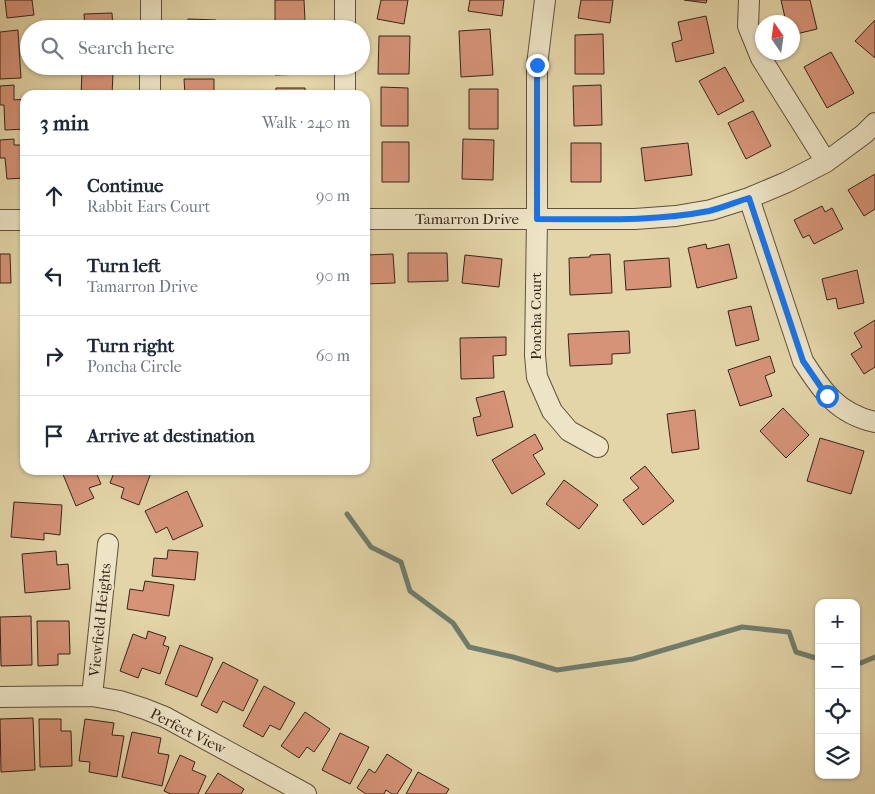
<!DOCTYPE html>
<meta charset="utf-8">
<style>
:root{--surface:#fff;--page:#f2f2f3;--text:#1f2937;--muted:#747a83;--line:#e0e1e3}
body{margin:0;font-family:"IM FELL French Canon",serif;background:var(--page);color:var(--text)}
.controls{position:absolute;right:15px;bottom:15px;display:grid;overflow:hidden;border-radius:10px;box-shadow:0 1px 4px #0004}
.controls button{width:45px;height:45px;display:grid;place-items:center;padding:0;border:0;border-bottom:1px solid var(--line);background:var(--surface);color:var(--text);font:25px sans-serif}
.compass{position:absolute;left:755px;top:15px;width:45px;height:45px;border-radius:50%;background:var(--surface);box-shadow:0 1px 4px #0004;rotate:347deg}
.stop{position:absolute;width:15px;height:15px;margin:-11px;border:4px solid #1a73e8;border-radius:50%;background:#fff}
.stop.end{background:#1a73e8;border-color:#fff;box-shadow:0 1px 5px #0008}
.list{margin:0;padding:0;list-style:none}
h2{display:flex;justify-content:space-between;align-items:center;height:65px;margin:0;padding:0 20px;font-size:21px}
h2 small{font-size:16px;font-weight:400;color:var(--muted)}
.list li{display:grid;grid-template-columns:32px 1fr auto;gap:15px;align-items:center;box-sizing:border-box;height:80px;padding:0 20px;border-top:1px solid var(--line)}
.list b{display:block;font-size:19px;white-space:nowrap}
.list p{margin:0;font-size:16px;white-space:nowrap;color:var(--muted)}
.list em{font-size:16px;font-style:normal;color:var(--muted)}
.icon{flex:none;width:28px;height:28px;fill:none;stroke:currentColor;stroke-width:2;stroke-linecap:round;stroke-linejoin:round}
.map{position:relative;flex:none;width:875px;height:794px;overflow:hidden}
.search{position:absolute;background:var(--surface);box-shadow:0 1px 4px #0004;left:20px;top:20px;width:350px;height:55px;display:flex;align-items:center;gap:12px;box-sizing:border-box;padding:0 18px;border-radius:28px;color:var(--muted);font-size:19px}
.panel{position:absolute;background:var(--surface);box-shadow:0 1px 4px #0004;left:20px;top:90px;width:350px;height:385px;border-radius:15px}
.map>svg:first-child{display:block}
.lines{fill:none;stroke-linecap:round;stroke-linejoin:round}
.stream{stroke:#6f7d6e;stroke-width:5}
.building{fill:#d69378;stroke:#362419}
.minor-casing{stroke:#61503d;stroke-width:22}
.minor{stroke:#ede4c6;stroke-width:20}
.route{stroke:#1a73e8;stroke-width:6}
.labels{text-anchor:middle;dominant-baseline:central;stroke-width:4.5;stroke-linejoin:round;paint-order:stroke}
.street-label{font-size:15px;fill:#362419;stroke:#ede4c6}
</style>
<div class="map">
<svg width="875" height="794" viewBox="0 0 875 794">
<rect width="100%" height="100%" fill="#e3d5a8"/>
<filter id="stains"><feTurbulence type="fractalNoise" baseFrequency=".004" numOctaves="4"/><feColorMatrix values="0 0 0 0 .2 0 0 0 0 .09 0 0 0 0 .02 0 0 0 .5 -.17"/></filter>
<radialGradient id="worn" r=".72"><stop offset=".6" stop-color="#630" stop-opacity="0"/><stop offset="1" stop-color="#630" stop-opacity=".3"/></radialGradient>
<g class="lines">
<path class="stream" d="M347,514L371,547L401,562L410,591L453,623L469,647L513,657L557,670L633,659L742,627L789,632L796,652L819,659
M856,665L875,657"/>
</g>
<path class="building" d="M5,0H32L34,15L7,18Z
M275,0H304L305,21L275,22Z
M381,0H408L404,24L377,19Z
M470,0H504L502,16L468,11Z
M581,0H613L610,23L578,18Z
M684,0H707L706,3Z
M781,0H810L817,29L792,35V22H786Z
M112,13L113,29H85L84,14Z
M706,16L714,53L676,62L672,43L682,40L678,22Z
M188,19L216,20V29H187Z
M875,20V58L855,41Z
M490,29L493,75L461,77L459,31Z
M18,30L21,78L0,79V32Z
M603,34L604,74H575V35Z
M379,36H410L409,74H378Z
M831,52L854,93L827,108L804,67Z
M275,66H304V74L275,75Z
M725,67L744,101L718,115L699,81Z
M82,72L113,73L112,95H81Z
M184,79H214V95H185Z
M14,85V100L25,99V129L5,130L4,105H0V86Z
M601,85L602,125L574,126L573,86Z
M381,87L408,88V126H381Z
M276,88H305V95H276Z
M469,89H498V129H469Z
M753,111L771,146L746,159L728,123Z
M14,139V145H25V178L7,179L5,158H0V140Z
M463,139L494,140L493,180L462,179Z
M382,142H409V182H382Z
M571,143H601V182H571Z
M688,143L692,175L645,181L641,148Z
M875,174V209L864,216L848,190Z
M822,206L825,212L832,208L843,229L814,244L809,235L803,238L794,220Z
M706,244L707,249L729,244L737,278L697,288L688,248Z
M408,253H447L448,281L408,282Z
M0,254H10L11,283H0Z
M393,254L395,283L365,284V255Z
M610,254L612,293L570,295L569,258L590,257V255Z
M465,255L502,259L499,287L462,283Z
M669,258L671,287L626,290L624,261Z
M857,270L864,303L838,309L836,298L827,300L822,279Z
M751,306L759,340L736,346L728,311Z
M875,320V367L864,374L851,354L862,347L854,333Z
M629,331L630,353L612,354V364L570,366L568,334Z
M506,337V355L493,356L494,378L461,379L460,338Z
M770,356L775,372L765,376L772,396L740,406L728,370Z
M504,391L513,427L477,436L473,418L481,416L476,398Z
M783,408L809,435L786,458L760,431Z
M695,410L699,449L672,453L667,414Z
M535,434L543,449L533,455L545,474L512,494L492,460Z
M820,438L864,451L851,494L807,481Z
M645,466L674,501L643,525L623,500L639,488L630,478Z
M67,470H95L101,484L89,488L94,498L76,506L62,472Z
M115,470H152L139,505L121,498L124,488L110,483Z
M564,480L598,505L579,529L546,504Z
M187,491L203,526L173,540L167,527L156,533L145,511Z
M14,502L62,505L60,535L44,533V540L11,537Z
M168,550L198,552L195,580L152,576L154,558L167,559Z
M56,551L57,565L68,564L70,589L25,593L22,554Z
M145,581L174,585L169,616L127,609L130,589L143,591Z
M31,616L32,665L1,666L0,617Z
M37,621H69L70,654H58V665L38,666Z
M148,631L166,637L163,645L169,647L160,674L142,668L138,678L120,671L133,634L146,639Z
M180,645L213,658L197,697L165,684Z
M223,662L258,680L243,711L223,701L217,713L201,705Z
M264,686L295,703L280,730L270,725L263,737L243,726Z
M305,712L330,729L314,752L307,747L299,758L281,746Z
M33,718L35,770L1,772L0,719Z
M39,719H61V731H71L72,766L40,767Z
M85,719L114,723L112,735L124,736L117,777L89,772L90,762L79,761Z
M132,732L161,738L158,753L169,755L162,786L122,777Z
M340,733L369,747L350,784L322,770Z
M387,754L412,770L397,794H392L386,790L384,794H366L357,788L369,769L375,773Z
M180,755L195,762L192,770L206,776L198,794H171L164,791Z
M418,772L449,789L446,794H406Z
M218,773L244,789L241,794H205Z"/>
<g class="lines">
<g class="minor-casing">
<path id="minor" d="M545,0L537,65V219L535,355L537,377L552,411L569,431L598,447
M749,0L748,26L761,58L826,162
M151,29V0
M345,29V0
M150,95V66
M345,95V66
M749,198L803,361C822,391 838,414 875,422
M365,219H635L676,216L711,210L749,198L787,182L826,162L864,134L875,123
M0,220H25
M92,696L108,544
M0,697L92,696L120,701L145,709L165,717L306,794"/>
</g>
<use href="#minor" class="minor"/>
</g>
<g class="lines">
<path class="route" d="M537,65V219C594,219 652,222 709,211C722,208 736,202 749,198L803,361L827,396"/>
</g>
<g class="labels">
<g class="street-label">
<text x="467" y="219">Tamarron Drive</text>
<text transform="translate(536 316) rotate(-90)">Poncha Court</text>
<text transform="translate(100 620) rotate(-84)">Viewfield Heights</text>
<text transform="translate(188 731) rotate(27)">Perfect View</text>
</g>
</g>
<rect width="100%" height="100%" filter="url(#stains)"/>
<rect width="100%" height="100%" fill="url(#worn)"/>
</svg>
<div class="controls">
<button>+</button>
<button>−</button>
<button><svg class="icon" aria-label="locate" viewBox="0 0 24 24"><circle cx="12" cy="12" r="6"/><path d="M12 2v4M12 18v4M2 12h4M18 12h4"/></svg></button>
<button><svg class="icon" aria-label="layers" viewBox="0 0 24 24"><path d="M12 4l9 5-9 5-9-5zM3 14l9 5 9-5"/></svg></button>
</div>
<svg class="compass" viewBox="-18 -18 36 36"><path d="M0-13l5 13h-10z" fill="#e53935"/><path d="M0 13l5-13h-10z" fill="#747a83"/></svg>
<div class="stop" style="left:827px;top:396px"></div>
<div class="stop end" style="left:537px;top:65px"></div>
<div class="search"><svg class="icon" aria-label="search" viewBox="0 0 24 24"><circle cx="10" cy="10" r="6"/><path d="M15 15l6 6"/></svg>Search here</div>
<section class="panel">
<h2>3 min<small>Walk · 240 m</small></h2>
<ul class="list">
<li><svg class="icon" aria-label="ahead" viewBox="0 0 24 24"><path d="M12 20V5M6 11l6-6 6 6"/></svg><div><b>Continue</b><p>Rabbit Ears Court</p></div><em>90 m</em></li>
<li><svg class="icon" aria-label="left" viewBox="0 0 24 24"><path d="M17 20v-9H6M10 6l-5 5 5 5"/></svg><div><b>Turn left</b><p>Tamarron Drive</p></div><em>90 m</em></li>
<li><svg class="icon" aria-label="right" viewBox="0 0 24 24"><path d="M7 20v-9h11M14 6l5 5-5 5"/></svg><div><b>Turn right</b><p>Poncha Circle</p></div><em>60 m</em></li>
<li><svg class="icon" aria-label="arrive" viewBox="0 0 24 24"><path d="M6 21V4h12l-3 4 3 4H6"/></svg><div><b>Arrive at destination</b></div></li>
</ul>
</section>
</div>
